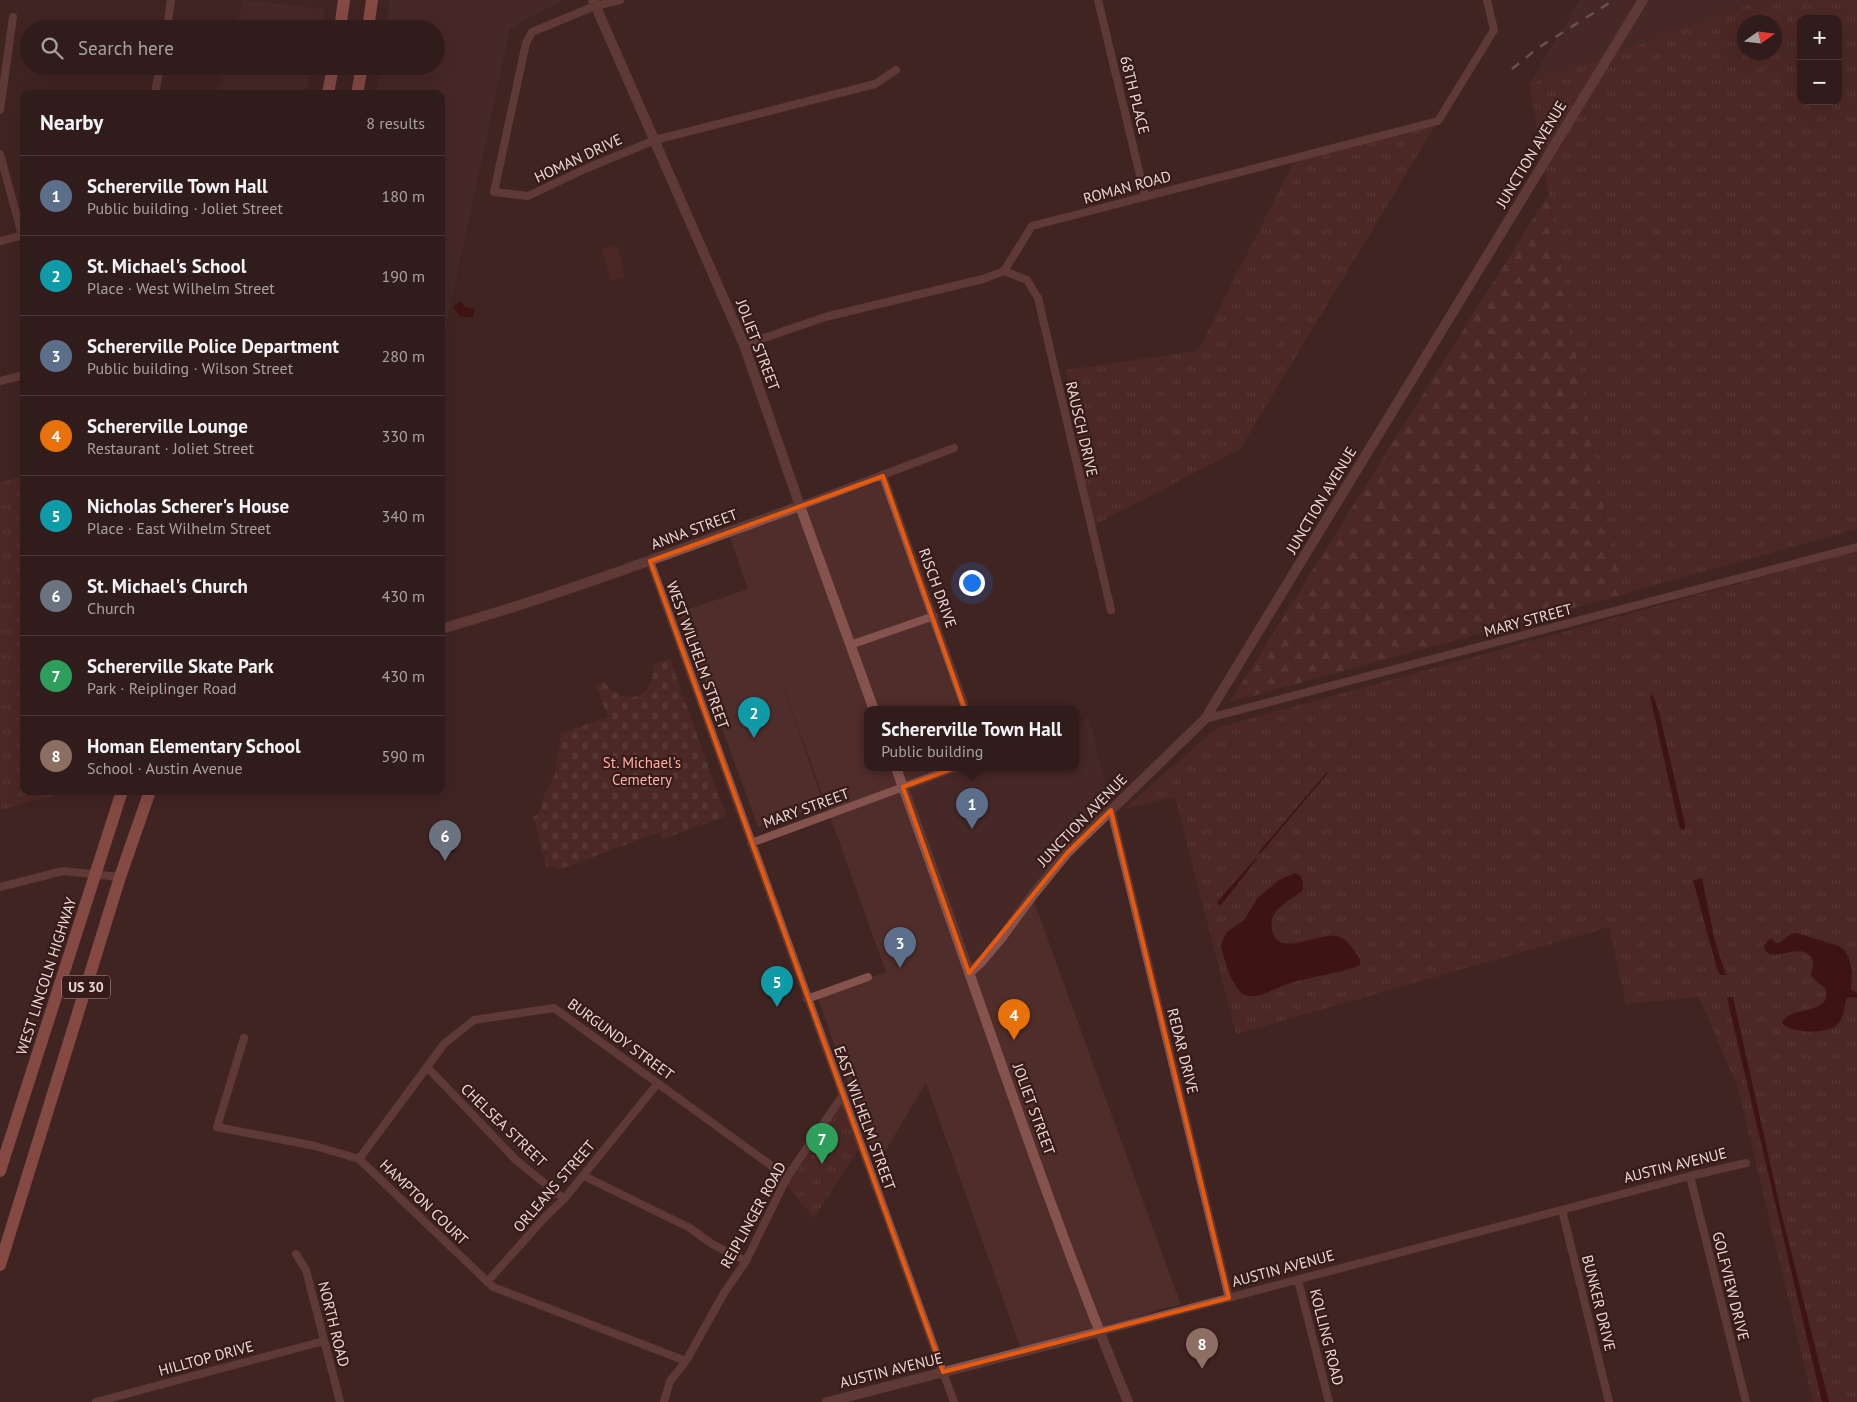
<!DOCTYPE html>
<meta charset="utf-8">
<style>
:root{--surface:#301c1a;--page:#3c2927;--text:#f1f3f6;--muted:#a8a1a2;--line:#4b3a39;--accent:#f59c92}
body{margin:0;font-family:"PT Sans",sans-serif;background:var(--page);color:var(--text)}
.controls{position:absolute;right:15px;top:15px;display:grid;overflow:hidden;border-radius:10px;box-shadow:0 5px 20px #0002}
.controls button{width:45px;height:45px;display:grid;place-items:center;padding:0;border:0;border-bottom:1px solid var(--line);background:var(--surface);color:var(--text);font:25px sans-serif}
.compass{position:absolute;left:1737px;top:15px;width:45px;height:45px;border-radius:50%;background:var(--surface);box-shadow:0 5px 20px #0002;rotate:76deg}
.you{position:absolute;left:971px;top:582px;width:18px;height:18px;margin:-12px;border:4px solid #fff;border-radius:50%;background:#1a73e8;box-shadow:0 0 0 8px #1a73e833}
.badge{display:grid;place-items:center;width:32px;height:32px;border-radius:50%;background:var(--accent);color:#fff;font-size:16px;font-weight:700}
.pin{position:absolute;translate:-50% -41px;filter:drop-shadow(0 1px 2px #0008)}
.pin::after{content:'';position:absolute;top:26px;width:18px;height:15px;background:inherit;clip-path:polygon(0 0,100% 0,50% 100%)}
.popup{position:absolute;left:864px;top:706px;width:215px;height:65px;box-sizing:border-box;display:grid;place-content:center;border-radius:10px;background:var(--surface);filter:drop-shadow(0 1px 4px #0005);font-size:16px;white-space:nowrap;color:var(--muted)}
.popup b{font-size:19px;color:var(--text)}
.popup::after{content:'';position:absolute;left:50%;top:100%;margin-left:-10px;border:10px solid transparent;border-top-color:var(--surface)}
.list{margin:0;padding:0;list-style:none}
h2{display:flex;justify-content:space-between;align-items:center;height:65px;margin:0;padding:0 20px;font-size:21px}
h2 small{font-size:16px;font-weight:400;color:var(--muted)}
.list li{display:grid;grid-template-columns:32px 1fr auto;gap:15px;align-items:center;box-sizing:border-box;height:80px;padding:0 20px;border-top:1px solid var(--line)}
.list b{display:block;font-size:19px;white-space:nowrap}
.list p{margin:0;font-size:16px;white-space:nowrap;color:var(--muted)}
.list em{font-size:16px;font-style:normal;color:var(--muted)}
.icon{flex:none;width:28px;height:28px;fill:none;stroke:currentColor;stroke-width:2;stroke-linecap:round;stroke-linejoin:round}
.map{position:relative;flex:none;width:1857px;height:1402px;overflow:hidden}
.search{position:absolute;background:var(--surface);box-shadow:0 5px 20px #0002;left:20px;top:20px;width:425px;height:55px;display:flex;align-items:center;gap:12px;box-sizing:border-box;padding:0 18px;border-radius:28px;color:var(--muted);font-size:19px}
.panel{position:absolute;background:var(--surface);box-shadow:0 5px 20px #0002;left:20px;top:90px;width:425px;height:705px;border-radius:10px}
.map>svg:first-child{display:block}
.built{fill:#4f2d2a}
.grass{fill:url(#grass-tufts);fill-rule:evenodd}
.forest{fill:url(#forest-firs)}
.cemetery{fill:url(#cemetery-stones)}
.pitch{fill:#5a2e29}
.water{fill:#3b0002}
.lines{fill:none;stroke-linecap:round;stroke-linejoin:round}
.minor{stroke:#85534e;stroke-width:8}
.tertiary{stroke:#85534e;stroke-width:10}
.primary{stroke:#da756c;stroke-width:12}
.rail{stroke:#9b8582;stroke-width:2.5;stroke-dasharray:9 9;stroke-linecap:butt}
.marked{fill:none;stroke:#e8590c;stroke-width:4;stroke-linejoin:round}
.labels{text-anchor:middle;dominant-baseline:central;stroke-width:4.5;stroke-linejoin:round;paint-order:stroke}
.shield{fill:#361b18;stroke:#b59f9c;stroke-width:1}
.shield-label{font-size:14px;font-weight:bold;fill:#ebd8d5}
.street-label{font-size:15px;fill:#ebd8d5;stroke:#361b18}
.park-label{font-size:15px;fill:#ffafa5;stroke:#361b18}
</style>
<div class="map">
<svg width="1857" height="1402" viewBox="0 0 1857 1402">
<defs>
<pattern id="grass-tufts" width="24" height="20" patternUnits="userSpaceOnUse" patternTransform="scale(1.25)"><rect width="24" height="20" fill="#5a2e29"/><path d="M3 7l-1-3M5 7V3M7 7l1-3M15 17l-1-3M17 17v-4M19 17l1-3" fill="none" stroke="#724c47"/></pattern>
<pattern id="forest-firs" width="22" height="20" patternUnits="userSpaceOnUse" patternTransform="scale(1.25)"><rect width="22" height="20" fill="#5a2e29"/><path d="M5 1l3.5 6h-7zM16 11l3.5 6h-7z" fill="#724c47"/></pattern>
<pattern id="cemetery-stones" width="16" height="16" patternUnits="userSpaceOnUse" patternTransform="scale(1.25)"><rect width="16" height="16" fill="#5a2e29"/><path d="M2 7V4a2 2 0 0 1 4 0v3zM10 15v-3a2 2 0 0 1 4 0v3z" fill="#724c47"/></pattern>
</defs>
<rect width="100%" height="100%" fill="#402522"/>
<path class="built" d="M243,0L325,9L321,29H235Z
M389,0H563L510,28L441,350V94H375L381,66H436V29H386Z
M1580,0H1762L1529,84Z
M225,66H312L306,94H218Z
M883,476L965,710H868V768H1076V722L1089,717L1111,810L1032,896L1181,1305L1160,1309L1099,1333L1022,1352L926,1083L877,1165L817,996L886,972L775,663L824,804L758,827L680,612L748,589L728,532Z"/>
<path class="grass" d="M1762,0H1857V529L1624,594L1602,499L1529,84ZM1801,19H1838V101H1801ZM1744,22H1774V52H1744Z
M1438,121L1240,449L1091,527L1066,370L1198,351L1296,157Z
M24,475V791H71L0,810V483Z
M1857,551V1402H1813L1738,1088L1699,997L1626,1004L1609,927L1236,1034L1175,797L1124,809L1217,728Z
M843,1095L861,1146L814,1218L784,1182L807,1140Z"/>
<path class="forest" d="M1548,195L1602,499L1624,594L1230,702Z"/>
<path class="cemetery" d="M670,659L726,816L663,839L659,832L558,870L556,866L547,868L533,817L539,814L544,795L555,775L560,738L562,733L608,717L596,685L604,682C624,708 656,699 653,664Z"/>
<path class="pitch" d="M617,245L625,277L611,281L602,249Z"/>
<path class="water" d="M460,301L465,307L475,309L473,318L460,316L453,307Z
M1653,695L1659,712L1685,824V829L1682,830L1679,826L1650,696Z
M1327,772L1328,773L1260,854L1258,853Z
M1256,858L1257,859L1222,904L1218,905L1217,902Z
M1295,873C1303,876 1303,881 1303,890C1290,901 1268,909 1272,929C1278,959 1316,933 1336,936C1347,937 1354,951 1360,959V965L1350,969C1328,975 1303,978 1282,986C1272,990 1257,1000 1245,995C1232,990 1223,957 1221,944L1227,932L1244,920L1257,899L1279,880Z
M1702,878L1715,942L1726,975H1720L1717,969L1693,880Z
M1796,933L1839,946L1844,950L1849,958L1852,971L1851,989L1857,993V998L1850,997L1846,999C1844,1009 1844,1021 1834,1027C1823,1034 1790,1033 1782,1023C1787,1005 1835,1016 1825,988L1817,982L1811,975C1811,969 1815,963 1812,959C1801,938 1766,969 1764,945L1771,938L1776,943H1779L1791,934Z
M1733,997L1781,1212L1829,1402H1822L1727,998Z"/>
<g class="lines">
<path class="minor" d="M620,0L595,6L532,32L526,43L494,192L528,196L585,169L655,140L875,84L896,70
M1098,0L1145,196
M167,29L171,0
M155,94L160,66
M0,110L13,17
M0,154L22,235
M0,241L24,235
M1004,271L1027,280L1038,298L1111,610
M744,345L825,317L983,279L1004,271L1032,226L1438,121L1494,30L1487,0
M0,381L24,375
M883,476L966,710
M800,506L954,448
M650,561L954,1402
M850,645L934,616
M1205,719L1857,547
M1111,810L1229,1298
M751,843L955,768
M0,887L63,871L120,877
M807,999L868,977
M244,1038L217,1127L315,1146L359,1159L493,1287L686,1361
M427,1067L516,1160L564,1199
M359,1159L444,1044L474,1020L554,1008L787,1177
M584,1176L690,1228L712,1244L746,1261
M1690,1176L1746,1402
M1562,1210L1609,1402
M296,1254L306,1270L340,1402
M1298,1280L1329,1402
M487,1282L546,1216L564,1199L658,1083
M1099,1332L1690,1176L1746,1163
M96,1402L324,1341
M664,1402L670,1381L686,1361L724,1293L746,1261L787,1177L843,1095"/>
<path class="tertiary" d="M593,0L744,345L800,506L874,710
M441,629C563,594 681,549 800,506
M896,768C974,979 1042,1194 1128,1402
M969,973L981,962L1002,937L1032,896L1067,853L1205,719L1643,0
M827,1402L1099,1332"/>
<path class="primary" d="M340,29L344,0
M368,29L372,0
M328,94L333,66
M357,94L362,66
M0,1171L122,791
M0,1265L120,877L150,791"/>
<path class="rail" d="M1512,69L1538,48L1614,0"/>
</g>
<path d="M0 0H1857V1402H0ZM883,476L982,758L903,787L969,973L1067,853L1111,810L1229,1298L943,1372L650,561Z" fill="#402522" fill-opacity=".55" fill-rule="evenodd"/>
<path class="marked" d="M883,476L982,758L903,787L969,973L1067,853L1111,810L1229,1298L943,1372L650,561Z"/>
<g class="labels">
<rect class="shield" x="62" y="975.5" width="48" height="23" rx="4"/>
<g class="shield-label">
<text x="86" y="987">US 30</text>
</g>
<g class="street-label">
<text transform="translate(1135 95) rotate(76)">68TH PLACE</text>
<text transform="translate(1531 154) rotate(-59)">JUNCTION AVENUE</text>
<text transform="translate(578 158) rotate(-25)">HOMAN DRIVE</text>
<text transform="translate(1127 187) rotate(-15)">ROMAN ROAD</text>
<text transform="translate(758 345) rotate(69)">JOLIET STREET</text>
<text transform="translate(1082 429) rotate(77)">RAUSCH DRIVE</text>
<text transform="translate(1321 500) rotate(-59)">JUNCTION AVENUE</text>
<text transform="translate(694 529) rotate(-20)">ANNA STREET</text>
<text transform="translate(938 588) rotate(70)">RISCH DRIVE</text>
<text transform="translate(1528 620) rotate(-15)">MARY STREET</text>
<text transform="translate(698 655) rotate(70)">WEST WILHELM STREET</text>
<text transform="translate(806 808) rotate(-20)">MARY STREET</text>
<text transform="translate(1082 820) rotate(-46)">JUNCTION AVENUE</text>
<text transform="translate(46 976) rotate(-72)">WEST LINCOLN HIGHWAY</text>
<text transform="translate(621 1039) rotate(36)">BURGUNDY STREET</text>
<text transform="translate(1183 1051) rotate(76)">REDAR DRIVE</text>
<text transform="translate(1034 1109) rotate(70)">JOLIET STREET</text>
<text transform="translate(865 1118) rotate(70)">EAST WILHELM STREET</text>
<text transform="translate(504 1125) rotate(44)">CHELSEA STREET</text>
<text transform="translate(1675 1165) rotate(-14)">AUSTIN AVENUE</text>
<text transform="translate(554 1186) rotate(-49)">ORLEANS STREET</text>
<text transform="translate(424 1202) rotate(44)">HAMPTON COURT</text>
<text transform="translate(753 1215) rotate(-61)">REIPLINGER ROAD</text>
<text transform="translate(1283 1268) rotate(-15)">AUSTIN AVENUE</text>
<text transform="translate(1731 1286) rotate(76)">GOLFVIEW DRIVE</text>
<text transform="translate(1599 1303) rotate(76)">BUNKER DRIVE</text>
<text transform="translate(334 1324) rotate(76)">NORTH ROAD</text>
<text transform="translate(1327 1337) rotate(76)">KOLLING ROAD</text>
<text transform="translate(206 1358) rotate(-15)">HILLTOP DRIVE</text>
<text transform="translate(891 1370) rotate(-14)">AUSTIN AVENUE</text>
</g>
<g class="park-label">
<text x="642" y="762">St. Michael's<tspan x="642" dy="17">Cemetery</tspan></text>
</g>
</g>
</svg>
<div class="controls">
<button>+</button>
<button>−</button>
</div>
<svg class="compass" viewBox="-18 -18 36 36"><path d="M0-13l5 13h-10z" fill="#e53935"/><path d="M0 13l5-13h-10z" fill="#a8a1a2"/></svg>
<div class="you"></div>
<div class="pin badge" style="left:972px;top:829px;background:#5c6f8a">1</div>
<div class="popup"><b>Schererville Town Hall</b>Public building</div>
<div class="pin badge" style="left:754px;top:738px;background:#0f9aa8">2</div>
<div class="pin badge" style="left:900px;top:968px;background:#5c6f8a">3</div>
<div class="pin badge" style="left:1014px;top:1040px;background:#e8710a">4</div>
<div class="pin badge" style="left:777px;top:1007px;background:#0f9aa8">5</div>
<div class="pin badge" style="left:445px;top:861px;background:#6b7280">6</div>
<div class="pin badge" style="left:822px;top:1164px;background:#2e9e5b">7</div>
<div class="pin badge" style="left:1202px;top:1369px;background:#8d6e63">8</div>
<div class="search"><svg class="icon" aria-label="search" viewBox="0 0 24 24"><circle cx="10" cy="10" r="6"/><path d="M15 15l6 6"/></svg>Search here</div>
<section class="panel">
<h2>Nearby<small>8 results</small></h2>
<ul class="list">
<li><span class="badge" style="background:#5c6f8a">1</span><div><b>Schererville Town Hall</b><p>Public building · Joliet Street</p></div><em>180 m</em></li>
<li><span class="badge" style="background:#0f9aa8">2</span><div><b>St. Michael's School</b><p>Place · West Wilhelm Street</p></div><em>190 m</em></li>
<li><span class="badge" style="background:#5c6f8a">3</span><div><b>Schererville Police Department</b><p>Public building · Wilson Street</p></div><em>280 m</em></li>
<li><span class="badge" style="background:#e8710a">4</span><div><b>Schererville Lounge</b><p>Restaurant · Joliet Street</p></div><em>330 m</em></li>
<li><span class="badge" style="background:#0f9aa8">5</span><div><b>Nicholas Scherer's House</b><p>Place · East Wilhelm Street</p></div><em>340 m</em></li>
<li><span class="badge" style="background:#6b7280">6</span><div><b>St. Michael's Church</b><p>Church</p></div><em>430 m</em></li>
<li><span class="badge" style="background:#2e9e5b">7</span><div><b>Schererville Skate Park</b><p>Park · Reiplinger Road</p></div><em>430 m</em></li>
<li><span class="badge" style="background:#8d6e63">8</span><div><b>Homan Elementary School</b><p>School · Austin Avenue</p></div><em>590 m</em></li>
</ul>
</section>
</div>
